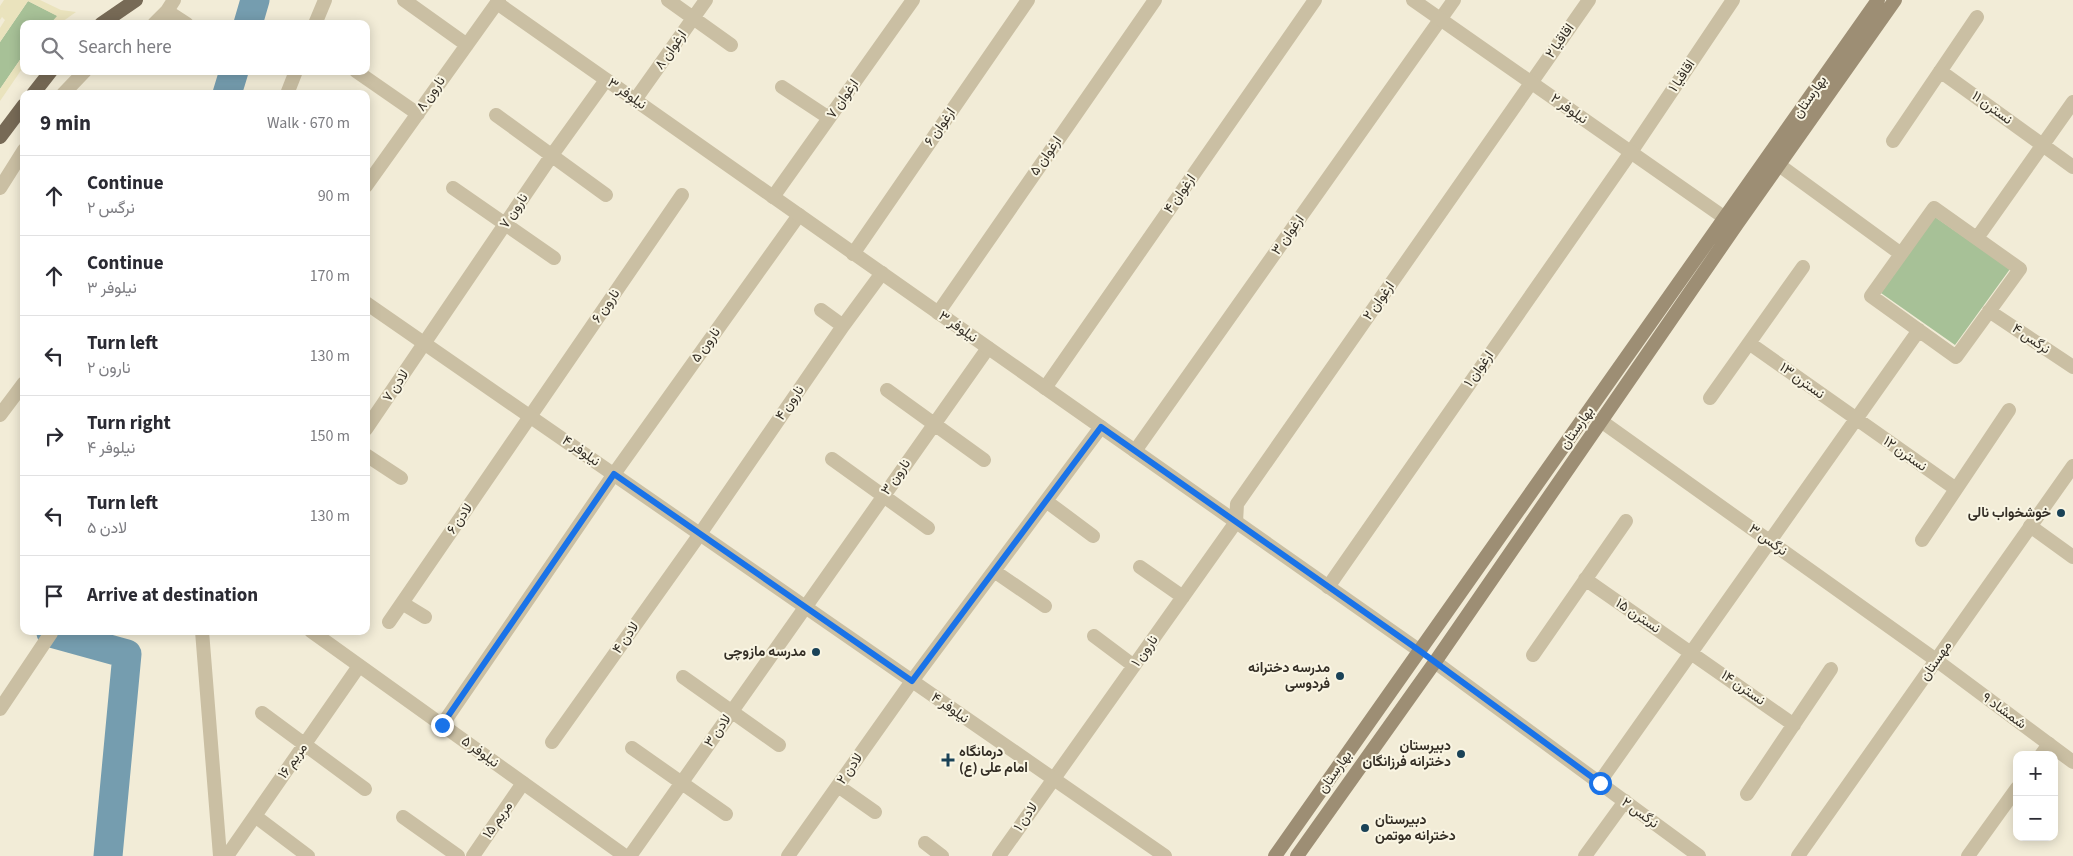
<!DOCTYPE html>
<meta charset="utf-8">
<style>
:root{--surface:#fff;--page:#f2f2f3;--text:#2b2b33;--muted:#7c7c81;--line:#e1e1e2}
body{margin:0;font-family:"Source Sans 3",Vazirmatn,sans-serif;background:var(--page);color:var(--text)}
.controls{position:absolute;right:15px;bottom:15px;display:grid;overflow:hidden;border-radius:10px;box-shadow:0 2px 12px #0003}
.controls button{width:45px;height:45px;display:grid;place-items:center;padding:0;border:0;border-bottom:1px solid var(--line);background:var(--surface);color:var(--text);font:25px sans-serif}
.stop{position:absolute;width:15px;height:15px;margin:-11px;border:4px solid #1a73e8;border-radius:50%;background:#fff}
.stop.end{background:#1a73e8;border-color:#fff;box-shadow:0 1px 5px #0008}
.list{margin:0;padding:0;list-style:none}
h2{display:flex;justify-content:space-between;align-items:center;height:65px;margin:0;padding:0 20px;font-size:21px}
h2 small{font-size:16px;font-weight:400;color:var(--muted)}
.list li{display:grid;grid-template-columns:32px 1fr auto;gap:15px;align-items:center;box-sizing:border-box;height:80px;padding:0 20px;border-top:1px solid var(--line)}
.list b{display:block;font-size:19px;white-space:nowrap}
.list p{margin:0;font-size:16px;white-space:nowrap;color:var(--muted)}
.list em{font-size:16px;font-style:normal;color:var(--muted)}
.icon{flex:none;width:28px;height:28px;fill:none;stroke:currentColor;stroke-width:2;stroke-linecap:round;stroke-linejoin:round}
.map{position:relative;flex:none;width:2073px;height:856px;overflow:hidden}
.search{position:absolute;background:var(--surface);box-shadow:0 2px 12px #0003;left:20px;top:20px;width:350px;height:55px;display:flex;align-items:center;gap:12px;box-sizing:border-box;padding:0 18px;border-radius:10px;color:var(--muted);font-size:19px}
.panel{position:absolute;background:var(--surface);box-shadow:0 2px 12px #0003;left:20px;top:90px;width:350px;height:545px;border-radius:10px}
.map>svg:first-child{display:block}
.green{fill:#a7c197}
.plaza{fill:#eae3bd}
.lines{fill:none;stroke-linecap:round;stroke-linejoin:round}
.river{stroke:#759daf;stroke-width:29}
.minor{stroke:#cabfa3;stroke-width:14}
.tertiary{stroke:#cabfa3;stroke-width:14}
.secondary{stroke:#9d8e74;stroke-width:14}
.primary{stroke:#776a56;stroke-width:14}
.route{stroke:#1a73e8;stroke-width:6}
.poi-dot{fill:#1a4257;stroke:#f9f5e3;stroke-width:2}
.labels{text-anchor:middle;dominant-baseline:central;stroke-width:4;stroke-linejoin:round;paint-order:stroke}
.street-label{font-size:14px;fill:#342e25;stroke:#f9f5e3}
.poi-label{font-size:14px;font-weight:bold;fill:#342e25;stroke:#f9f5e3;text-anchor:end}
</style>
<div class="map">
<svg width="2073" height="856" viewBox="0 0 2073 856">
<rect width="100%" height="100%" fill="#f2ecd7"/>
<path class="green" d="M28,1L58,16L50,24H24V54L0,89V42Z
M1935,217L2010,269L1955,345L1881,293Z"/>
<path class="plaza" d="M4,0H40L61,10L76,12L59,24H50L57,16L28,1L0,42V28L5,20L2,17L0,20V6Z
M24,54V66L0,101V89Z"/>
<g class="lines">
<path class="river" d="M248,24L255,0
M227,94L234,71
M52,631L51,633L127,654L108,856"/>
<path class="minor" d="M404,0L467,45
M668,0L731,45
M167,11L187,24
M154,24L167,11L174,0
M315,24L325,0
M356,71L418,114
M1940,71L2073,167
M782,87L829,118
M63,94L85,71
M287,94L296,71
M635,100L706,0
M496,115L606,195
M1893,141L1977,17
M1779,165L1901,254
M366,186L499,0
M0,188L24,150
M453,188L554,258
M773,197L913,0
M1934,208L2020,269L1956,357L1871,296Z
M1977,238L2073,102
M853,254L1028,0
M821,310L843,326
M1989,311L2073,367
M938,313L1155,0
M1749,343L1956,489
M1045,388L1315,0
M887,390L984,460
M1710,398L1803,267
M0,415L24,383
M1601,421L1936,660
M366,429L552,155L606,80
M1135,451L1454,0
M366,455L401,478
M832,459L928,528
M1046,501L1093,536
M2030,526L2073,557
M1922,540L2009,410
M1140,567L1183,597
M994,571L1045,606
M1585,579L1794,725
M1328,587L1631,152L1733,0
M402,603L425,617
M389,622L682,195
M202,631L220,856
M1094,636L1134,666
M1533,655L1626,521
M1435,662L1699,856
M683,677L779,745
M0,709L51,633
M262,713L365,789
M442,725L614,474L799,215
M552,742L700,534L843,326L882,273
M632,748L726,814
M2041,755L2049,744
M1599,783L1919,330
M838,786L875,812
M1747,794L1831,669
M255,816L308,856
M403,817L458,856
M925,843L942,856
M227,856L359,666
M473,856L523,783
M630,856L988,348
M788,856L912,681L1101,427
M999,856L1236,522L1237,504L1589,0
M1585,856L1625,801
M1968,856L2017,788"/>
<path class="tertiary" d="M1413,0L1725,218
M497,3L1420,651
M366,303L1165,856
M311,631L625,856
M1936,660L2073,762
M1798,856L2073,466"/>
<path class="secondary" d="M1275,856L1878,0
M1297,856L1435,662L1737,224L1895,0"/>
<path class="primary" d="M101,24L136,0
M33,94L51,71
M0,137L24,105"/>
</g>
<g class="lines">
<path class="route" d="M442,725L614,474L912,681L1101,427L1420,651L1600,783"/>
</g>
<g class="poi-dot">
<circle cx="2061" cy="513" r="5"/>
<circle cx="816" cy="652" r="5"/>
<circle cx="1340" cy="676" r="5"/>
<circle cx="1461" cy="754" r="5"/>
<path d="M945.5 752.5h5v5h5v5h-5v5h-5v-5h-5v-5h5z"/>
<circle cx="1365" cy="828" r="5"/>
</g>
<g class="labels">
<g class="street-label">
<text transform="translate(1560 41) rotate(-55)">اقاقیا ۲</text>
<text transform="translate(671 50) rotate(-55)">ارغوان ۸</text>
<text transform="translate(1682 76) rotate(-56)">اقاقیا ۱</text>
<text transform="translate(431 94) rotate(-55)">نارون ۸</text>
<text transform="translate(627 94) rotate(35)">نیلوفر ۳</text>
<text transform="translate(1810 97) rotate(-55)">بهارستان</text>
<text transform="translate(843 99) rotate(-55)">ارغوان ۷</text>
<text transform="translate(1992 108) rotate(36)">نسترن ۱۱</text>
<text transform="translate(1569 109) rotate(35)">نیلوفر ۲</text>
<text transform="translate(940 127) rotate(-55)">ارغوان ۶</text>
<text transform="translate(1046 156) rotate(-55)">ارغوان ۵</text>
<text transform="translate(1180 194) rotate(-55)">ارغوان ۴</text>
<text transform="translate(514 211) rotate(-56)">نارون ۷</text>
<text transform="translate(1288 235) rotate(-55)">ارغوان ۳</text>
<text transform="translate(1379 301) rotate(-55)">ارغوان ۲</text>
<text transform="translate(606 306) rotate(-55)">نارون ۶</text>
<text transform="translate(958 327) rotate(35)">نیلوفر ۳</text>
<text transform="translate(2031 339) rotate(34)">نرگس ۴</text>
<text transform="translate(706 345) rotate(-54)">نارون ۵</text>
<text transform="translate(1479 369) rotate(-55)">ارغوان ۱</text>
<text transform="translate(1802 381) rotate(36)">نسترن ۱۳</text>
<text transform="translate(396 386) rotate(-56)">لادن ۷</text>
<text transform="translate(790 403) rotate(-55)">نارون ۴</text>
<text transform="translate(1577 428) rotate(-55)">بهارستان</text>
<text transform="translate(581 451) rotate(35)">نیلوفر ۴</text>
<text transform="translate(1905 454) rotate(35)">نسترن ۱۲</text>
<text transform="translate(896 477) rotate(-55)">نارون ۳</text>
<text transform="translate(460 519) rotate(-55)">لادن ۶</text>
<text transform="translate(1768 540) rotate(36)">نرگس ۳</text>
<text transform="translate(1638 616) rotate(34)">نسترن ۱۵</text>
<text transform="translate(626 638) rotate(-55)">لادن ۴</text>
<text transform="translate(1145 651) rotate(-54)">نارون ۱</text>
<text transform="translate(1936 661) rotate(-55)">مهستان</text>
<text transform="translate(1743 688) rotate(35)">نسترن ۱۴</text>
<text transform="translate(950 708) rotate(35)">نیلوفر ۴</text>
<text transform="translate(2004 711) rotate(36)">شمشاد ۹</text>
<text transform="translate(718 731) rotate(-55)">لادن ۳</text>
<text transform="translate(480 752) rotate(36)">نیلوفر ۵</text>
<text transform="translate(293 761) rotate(-55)">مریم ۱۶</text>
<text transform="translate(850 769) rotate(-55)">لادن ۲</text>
<text transform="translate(1335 772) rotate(-55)">بهارستان</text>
<text transform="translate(1640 813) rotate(36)">نرگس ۲</text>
<text transform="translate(1026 817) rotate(-55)">لادن ۱</text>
<text transform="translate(498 820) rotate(-55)">مریم ۱۵</text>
</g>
<g class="poi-label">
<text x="2051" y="513">خوشخواب نالی</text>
<text x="806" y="652">مدرسه مازوچی</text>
<text x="1330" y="668">مدرسه دخترانه<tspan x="1330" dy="16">فردوسی</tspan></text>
<text x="1451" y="746">دبیرستان<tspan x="1451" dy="16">دخترانه فرزانگان</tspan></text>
<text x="959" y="752" text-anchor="start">درمانگاه<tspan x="959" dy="16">امام علی (ع)</tspan></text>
<text x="1375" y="820" text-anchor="start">دبیرستان<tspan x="1375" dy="16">دخترانه موتمن</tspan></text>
</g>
</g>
</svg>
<div class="controls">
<button>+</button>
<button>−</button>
</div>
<div class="stop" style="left:1600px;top:783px"></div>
<div class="stop end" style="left:442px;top:725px"></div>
<div class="search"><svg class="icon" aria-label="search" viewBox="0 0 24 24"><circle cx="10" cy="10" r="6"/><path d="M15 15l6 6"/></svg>Search here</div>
<section class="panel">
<h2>9 min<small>Walk · 670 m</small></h2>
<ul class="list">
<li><svg class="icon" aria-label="ahead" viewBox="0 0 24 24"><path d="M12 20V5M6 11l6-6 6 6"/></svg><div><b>Continue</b><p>نرگس ۲</p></div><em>90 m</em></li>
<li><svg class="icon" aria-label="ahead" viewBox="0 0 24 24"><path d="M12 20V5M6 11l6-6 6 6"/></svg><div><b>Continue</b><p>نیلوفر ۳</p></div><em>170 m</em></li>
<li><svg class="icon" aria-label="left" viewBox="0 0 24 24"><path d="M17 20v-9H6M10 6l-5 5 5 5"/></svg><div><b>Turn left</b><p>نارون ۲</p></div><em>130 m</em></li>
<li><svg class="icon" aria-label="right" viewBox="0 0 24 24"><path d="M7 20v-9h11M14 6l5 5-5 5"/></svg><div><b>Turn right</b><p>نیلوفر ۴</p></div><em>150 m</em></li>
<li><svg class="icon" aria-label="left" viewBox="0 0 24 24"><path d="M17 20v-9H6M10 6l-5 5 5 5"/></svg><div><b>Turn left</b><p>لادن ۵</p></div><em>130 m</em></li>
<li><svg class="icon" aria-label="arrive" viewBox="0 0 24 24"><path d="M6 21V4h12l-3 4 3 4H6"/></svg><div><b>Arrive at destination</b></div></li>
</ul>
</section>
</div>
